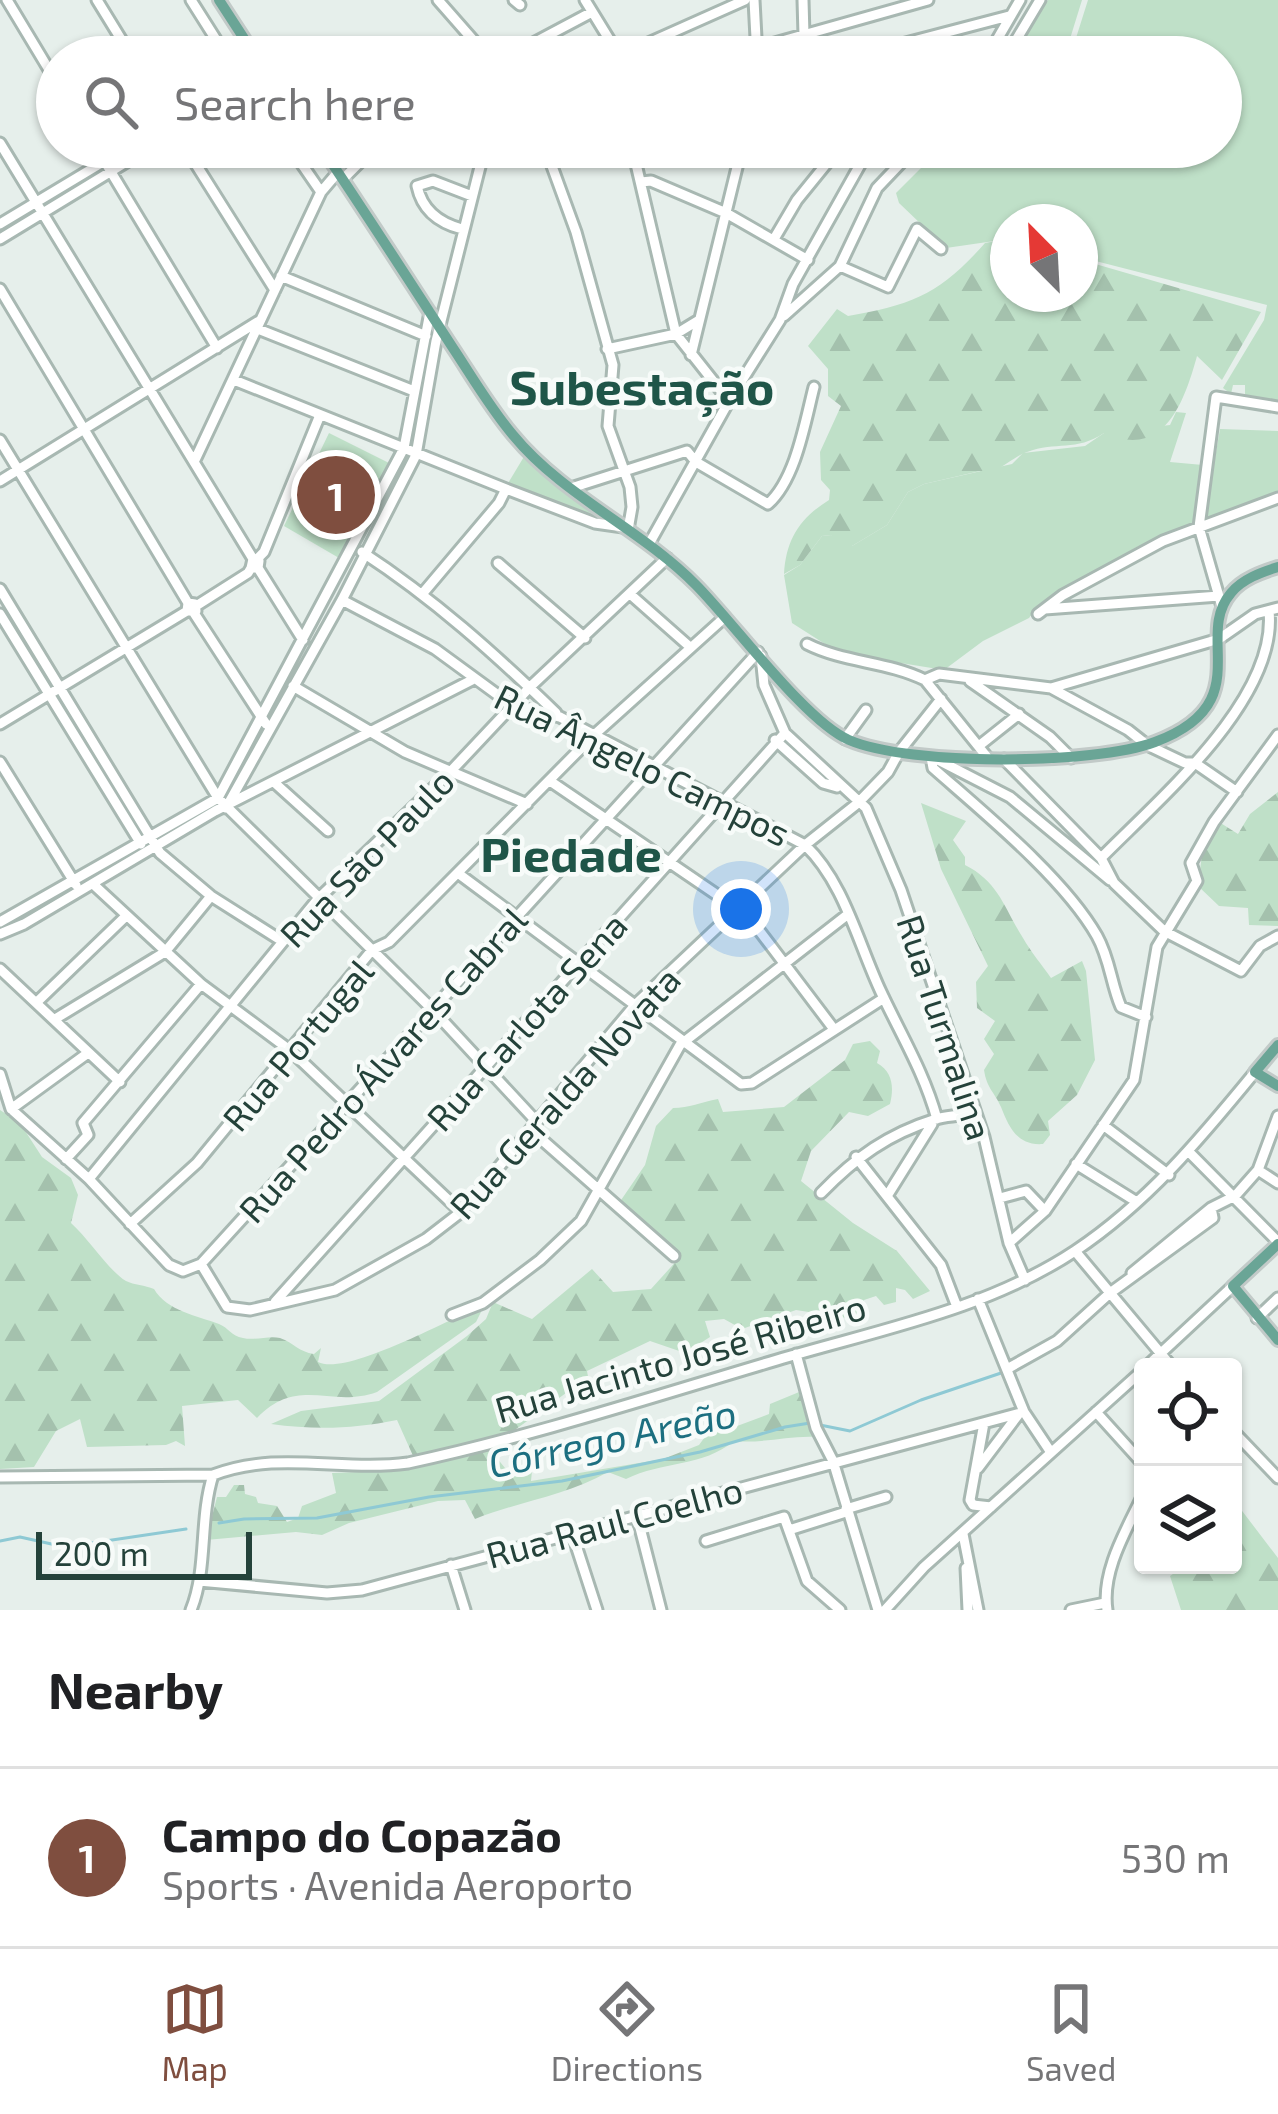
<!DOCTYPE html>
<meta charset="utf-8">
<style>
:root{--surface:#fff;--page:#f2f2f2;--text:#202124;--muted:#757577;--line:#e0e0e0;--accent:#7f4e3f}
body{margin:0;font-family:"Exo 2",sans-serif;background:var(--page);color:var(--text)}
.controls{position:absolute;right:36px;bottom:36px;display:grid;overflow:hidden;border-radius:12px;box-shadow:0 3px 9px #0004}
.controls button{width:108px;height:108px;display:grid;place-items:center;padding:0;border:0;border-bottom:3px solid var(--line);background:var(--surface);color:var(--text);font:60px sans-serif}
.compass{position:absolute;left:990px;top:204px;width:108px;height:108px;border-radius:50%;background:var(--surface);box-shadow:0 3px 9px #0004;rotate:336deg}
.scale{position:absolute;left:36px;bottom:30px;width:216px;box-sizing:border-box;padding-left:12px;border:6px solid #24423a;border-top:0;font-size:33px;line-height:42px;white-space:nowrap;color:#24423a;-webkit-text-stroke:9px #f7fbf9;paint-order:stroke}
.you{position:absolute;left:741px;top:909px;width:42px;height:42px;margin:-30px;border:9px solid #fff;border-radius:50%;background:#1a73e8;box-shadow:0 0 0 18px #1a73e833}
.badge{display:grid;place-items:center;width:78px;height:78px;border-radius:50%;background:var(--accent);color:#fff;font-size:39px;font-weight:700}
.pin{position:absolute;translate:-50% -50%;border:6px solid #fff;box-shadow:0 3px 12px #0006}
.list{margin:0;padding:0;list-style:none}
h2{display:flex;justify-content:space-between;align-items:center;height:156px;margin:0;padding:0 48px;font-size:51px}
h2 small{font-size:39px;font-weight:400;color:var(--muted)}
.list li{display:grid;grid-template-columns:78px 1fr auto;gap:36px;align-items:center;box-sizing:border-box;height:180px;padding:0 48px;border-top:3px solid var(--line)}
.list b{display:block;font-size:45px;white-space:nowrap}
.list p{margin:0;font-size:39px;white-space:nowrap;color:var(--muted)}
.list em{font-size:39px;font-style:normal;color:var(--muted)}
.icon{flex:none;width:66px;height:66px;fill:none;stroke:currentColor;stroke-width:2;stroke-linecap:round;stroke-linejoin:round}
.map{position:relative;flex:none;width:1278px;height:1610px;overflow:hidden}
.search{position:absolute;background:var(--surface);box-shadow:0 3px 9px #0004;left:36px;right:36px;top:36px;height:132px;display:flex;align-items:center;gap:30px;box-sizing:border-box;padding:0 42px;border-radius:66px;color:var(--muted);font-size:45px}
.sheet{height:336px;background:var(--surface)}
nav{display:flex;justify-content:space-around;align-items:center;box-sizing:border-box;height:168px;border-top:3px solid var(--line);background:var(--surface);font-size:33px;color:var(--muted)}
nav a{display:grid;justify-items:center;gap:6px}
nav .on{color:var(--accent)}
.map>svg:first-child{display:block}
.green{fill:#bfe0c8}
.forest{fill:url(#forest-firs)}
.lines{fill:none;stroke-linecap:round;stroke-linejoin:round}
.stream{stroke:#8ec9d4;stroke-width:3}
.minor-casing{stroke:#a8b8b2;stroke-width:15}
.major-casing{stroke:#c2cac8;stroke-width:16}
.minor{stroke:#fff;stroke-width:9}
.major{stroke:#6aa596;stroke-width:10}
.labels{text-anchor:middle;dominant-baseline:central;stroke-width:9;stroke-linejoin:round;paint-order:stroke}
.street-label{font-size:36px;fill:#24423a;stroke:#f7fbf9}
.water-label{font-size:39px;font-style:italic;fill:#1c6f80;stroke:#f7fbf9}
.district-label{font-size:48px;font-weight:bold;fill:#1f5548;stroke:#f7fbf9}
</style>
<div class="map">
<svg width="1278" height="1610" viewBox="0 0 1278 1610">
<defs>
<pattern id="forest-firs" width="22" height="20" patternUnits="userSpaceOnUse" patternTransform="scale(3)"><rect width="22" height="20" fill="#bfe0c8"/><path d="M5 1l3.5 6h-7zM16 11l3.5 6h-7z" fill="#a4c1ad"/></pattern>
</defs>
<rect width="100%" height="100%" fill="#e6efeb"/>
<path class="green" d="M1048,0H1082L1065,55L1012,57Z
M1088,0H1278V404L1245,395V385H1233L1231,394L1223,388L1264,320L1267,305L1080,257V222H1008V239L946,248L899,203L896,193L942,147H1221V57H1070Z
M1176,412L1186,413L1170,462L1203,465L1197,525L1137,547L1038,606L1029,618L983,641L944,670L839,653L792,623L784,575L800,565L822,536L831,535L852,546L887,525L908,492L924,484L1012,464L1023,453L1085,446L1104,433L1170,425Z
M1220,429L1278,431V495L1204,522Z
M329,433L389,463L339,558L284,526Z
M525,455L604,516L594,519L507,485Z"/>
<path class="forest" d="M1008,239V294H1080V261H1085L1261,312L1222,380L1197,356C1184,403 1164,460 1104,433C1076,452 1056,441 1027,452C1015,456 999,470 985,477L980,471L924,484L908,492L887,525L852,546H839L831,535L822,536L800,565L784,574C786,539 800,518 829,500L830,490L821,480L820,452L841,406L828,396V369L808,346L837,309L848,316C913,305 941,293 985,243Z
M1278,792V926L1249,925L1248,908L1219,906L1198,886L1202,854L1219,822L1238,834L1250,814Z
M921,803L966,821L953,840L965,857V865C999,882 1004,908 1023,938C1031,952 1042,965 1051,978L1082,961L1086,971L1095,1060L1077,1095L1048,1121L1050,1135L1043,1144C1017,1146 1009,1127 1001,1107C994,1091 987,1089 984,1070L994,1054L984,1039L995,1021L977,1008L976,982L988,966L941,869Z
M870,1041L880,1051L877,1063C893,1072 894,1088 890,1104L868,1116L849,1112L811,1151L801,1181L853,1223L897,1251L930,1291L913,1299L905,1290L896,1288V1302L884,1305L876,1296L864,1300L853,1319L796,1310L742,1329L724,1319L705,1321L710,1337L685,1353L650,1341L587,1371L590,1387L566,1393L512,1432L414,1458L397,1420C353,1429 315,1430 271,1424L301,1411L379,1401L467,1336L486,1319L493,1302L532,1319L592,1269L613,1292L651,1289L680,1257L617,1206L645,1165L656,1126L673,1108C689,1108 701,1102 718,1099L723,1112L784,1107L845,1060L853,1044Z
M0,1110L20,1123L42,1157L71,1178L78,1195L71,1223C89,1239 109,1271 126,1281C134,1285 145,1285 154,1289C167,1311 198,1316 219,1324C229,1328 231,1336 243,1338C255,1341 269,1335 280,1338C294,1343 299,1352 314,1354L321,1348L318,1362C346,1376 443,1322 475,1309L481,1312L476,1322L377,1392C330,1409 299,1375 257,1418L238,1400L182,1406L185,1446L176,1441L166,1445L87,1447L80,1419L56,1431L34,1467L0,1469Z
M804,1390L818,1437C789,1435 763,1444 734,1441C703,1467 662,1461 626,1479L608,1472C566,1496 520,1501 475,1519L465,1500L438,1501L349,1523L322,1535L296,1532L206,1540L217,1497H226L234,1485H244L245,1494L256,1497L258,1503L277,1506L287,1522L298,1518L302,1506L336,1493L332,1473L408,1470L488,1447L505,1468L532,1471L531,1481L663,1459L699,1445L710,1430L721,1432L769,1414L770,1404Z
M1233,1499L1278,1558V1610H1181L1170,1576L1186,1565H1233Z"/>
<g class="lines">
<path class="stream" d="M219,1523L244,1519L317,1518L429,1497L562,1481L700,1452L785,1427L810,1423L850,1431L921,1400L1004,1372
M0,1541L20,1537L65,1547L186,1529"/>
<g class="minor-casing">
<path id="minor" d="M7,0L57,83
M97,0L132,57
M191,0L227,57
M438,0L488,57
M514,0L520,5
M585,0L620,57
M754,0L757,57
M803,0L804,35
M757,48L928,0
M619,56L745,0
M507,57L592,12
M852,57L1009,16
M987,57L1020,0
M1006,57L1040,0
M0,143L253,559
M96,147L217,348
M170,147H171
M185,147L275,290
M290,147L321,192
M545,147L576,232L613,365L608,426L630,487L632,507L628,530
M632,147L676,334L729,401
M635,160L741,151
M343,179L375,147
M641,182L651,181L726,213L808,260
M0,224L128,147
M462,229C439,223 422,210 417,186L433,181L472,196
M0,239L151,147
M774,239L797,200L840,147
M840,266L888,287L917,229L941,249
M281,276L426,336
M0,289L188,603
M784,316L840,266L877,188L916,147
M258,329L414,391
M607,349L676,334L699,320
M691,355L742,147
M234,380L506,489L595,523L623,527
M0,440L218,798L432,1009L535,1120
M194,462L321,192L338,172
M0,481L259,321
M571,488L687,451L696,462L768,504C796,479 805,422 814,387
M649,544L729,401L780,320L793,284L870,147
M362,552C434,599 495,654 556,713
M257,559L264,552L320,415
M498,563L585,638
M258,568L303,640
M0,589L160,853L211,896L282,941
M423,593L499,503L506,489
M630,594L690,647
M342,600L435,649L513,706L560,717L805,845C844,882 858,943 881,992C901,1035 924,1072 937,1119
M196,606L248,573L251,568H258L259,561L253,559L251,568
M1222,607L1199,527L1216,397L1278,407
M1045,609L1219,596
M194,613L266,724
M0,614L141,844
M1038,614L1063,595L1163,541L1278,498
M807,644C845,663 886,661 925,680L939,674L1051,688L1219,639L1255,614L1278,608
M761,656L764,685L785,733L866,808L901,890L984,1137L1009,1243L1025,1280
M925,680L987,757
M970,681L1050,737L1071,758
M293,686L405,752L527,804
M1051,688L1128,730L1147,745L1185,763H1195L1237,792
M0,724L187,611L188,603L195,604L196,611H187
M845,739L866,710
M775,740L823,783L837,787
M980,745L1019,714
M931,757L933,768C984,813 1064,878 1097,936C1110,959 1111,984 1121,1007L1146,1017
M1004,759L1101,858L1114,883L1164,931L1241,971L1260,946L1278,936
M938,760L1010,797L1110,880
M0,762L76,885
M550,781L732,905H740L833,1028
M276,784L328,831
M226,808L342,600L416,455L436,341L485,147
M1101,858C1159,799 1278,699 1269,611
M459,874L741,1084L752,1083L884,998
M93,884L201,984L291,1051L461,1212
M0,922L218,798L404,448L430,312
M0,934L24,924L215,811L472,680
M0,969L120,1082
M37,1002L125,917
M55,1019L165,952L211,896
M0,1074L11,1109L89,1179L169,1265L183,1271L201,1264L227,1307L250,1310L335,1290L426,1239L461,1212L636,1004L805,845L858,803L888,772L899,752L941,699
M11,1109L88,1053
M1103,1125L1169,1175
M532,1131L674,1256
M1188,1151L1278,1242
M856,1157L941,1265L957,1307
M66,1159L88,1135L83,1123L201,984
M1076,1164L1137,1202
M1258,1170L1278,1183
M89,1179L317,900L451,771L530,687L667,558
M821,1193C856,1157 888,1134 936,1119C949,1115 961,1117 974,1111
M887,1196L932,1124
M1000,1198L1026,1191L1045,1211
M130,1224L197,1163L372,950L389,942L594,735L725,617
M1009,1243L1045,1211L1134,1080L1157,947L1197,881L1191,863L1214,822L1278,735
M1075,1251L1172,1367
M201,1264L758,652
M1132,1273L1211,1208L1235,1196L1258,1170L1278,1116
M978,1299L1024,1412L1050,1451
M275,1302L785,733
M452,1315L483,1303L540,1260L581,1221L680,1045L847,915
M1257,1318L1278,1298
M796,1354L816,1428L833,1461L878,1610
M1146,1367L1233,1286
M1007,1369L1057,1341L1110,1293L1213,1218L1211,1208
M1096,1412L1143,1464
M984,1423L970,1500L973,1505L991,1507
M1233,1431L1278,1478
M978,1468L1018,1415
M0,1477L213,1475C277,1450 342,1472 408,1463C533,1436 655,1396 777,1360C878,1330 986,1310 1075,1251C1147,1203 1201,1138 1255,1072
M846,1509L886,1497
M637,1516L661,1610
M789,1530L846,1512
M572,1533L597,1610
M963,1534L978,1610
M706,1541L784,1517L807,1581L840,1610
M451,1565L465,1610
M966,1568L968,1610
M199,1581L327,1593L362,1590L1024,1412
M191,1610C208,1568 199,1519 213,1475
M885,1610L924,1567L1143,1370
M1071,1610L1105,1603
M1107,1610C1101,1571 1127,1529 1143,1495"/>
</g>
<g class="major-casing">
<path id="major" d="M219,0L256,57
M321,147C365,212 408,279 451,345C471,375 490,408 513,435C563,496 641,529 696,585C733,622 806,722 849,740C909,766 1094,765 1155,742C1259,703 1193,637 1231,593C1242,579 1262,572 1278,567
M1278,1045L1255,1072L1278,1086
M1278,1244L1233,1286L1278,1340"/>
</g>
<use href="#minor" class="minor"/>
<use href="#major" class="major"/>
</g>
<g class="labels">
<g class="street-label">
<text transform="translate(643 764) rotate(26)">Rua Ângelo Campos</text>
<text transform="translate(366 857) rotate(-46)">Rua São Paulo</text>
<text transform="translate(526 1021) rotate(-48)">Rua Carlota Sena</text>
<text transform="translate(946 1027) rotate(72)">Rua Turmalina</text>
<text transform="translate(297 1044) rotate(-50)">Rua Portugal</text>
<text transform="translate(382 1064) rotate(-48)">Rua Pedro Álvares Cabral</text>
<text transform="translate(564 1092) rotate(-48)">Rua Geralda Novata</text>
<text transform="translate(680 1357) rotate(-16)">Rua Jacinto José Ribeiro</text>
<text transform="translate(614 1521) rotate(-15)">Rua Raul Coelho</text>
</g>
<g class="water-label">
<text transform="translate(612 1437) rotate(-12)">Córrego Areão</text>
</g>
<g class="district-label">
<text x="642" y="386">Subestação</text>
<text x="571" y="853">Piedade</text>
</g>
</g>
</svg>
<div class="controls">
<button><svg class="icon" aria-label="locate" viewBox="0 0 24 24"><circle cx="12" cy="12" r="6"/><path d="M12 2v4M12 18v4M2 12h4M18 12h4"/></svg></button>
<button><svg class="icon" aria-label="layers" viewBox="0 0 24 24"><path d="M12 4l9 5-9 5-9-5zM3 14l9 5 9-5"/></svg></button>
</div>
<svg class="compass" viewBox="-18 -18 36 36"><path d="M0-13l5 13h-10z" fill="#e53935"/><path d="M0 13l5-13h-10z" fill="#757577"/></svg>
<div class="scale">200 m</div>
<div class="you"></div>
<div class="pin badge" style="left:336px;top:495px">1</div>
<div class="search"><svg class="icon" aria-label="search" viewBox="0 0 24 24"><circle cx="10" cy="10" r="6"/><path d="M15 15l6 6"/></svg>Search here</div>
</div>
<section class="sheet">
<h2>Nearby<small></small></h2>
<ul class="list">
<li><span class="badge">1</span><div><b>Campo do Copazão</b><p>Sports · Avenida Aeroporto</p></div><em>530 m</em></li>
</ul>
</section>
<nav>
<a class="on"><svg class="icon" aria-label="map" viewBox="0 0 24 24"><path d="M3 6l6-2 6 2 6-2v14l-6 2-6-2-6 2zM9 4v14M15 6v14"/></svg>Map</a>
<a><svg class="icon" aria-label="directions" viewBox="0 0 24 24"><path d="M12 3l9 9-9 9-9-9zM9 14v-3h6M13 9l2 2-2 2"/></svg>Directions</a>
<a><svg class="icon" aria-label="saved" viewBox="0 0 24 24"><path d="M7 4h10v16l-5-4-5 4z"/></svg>Saved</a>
</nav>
